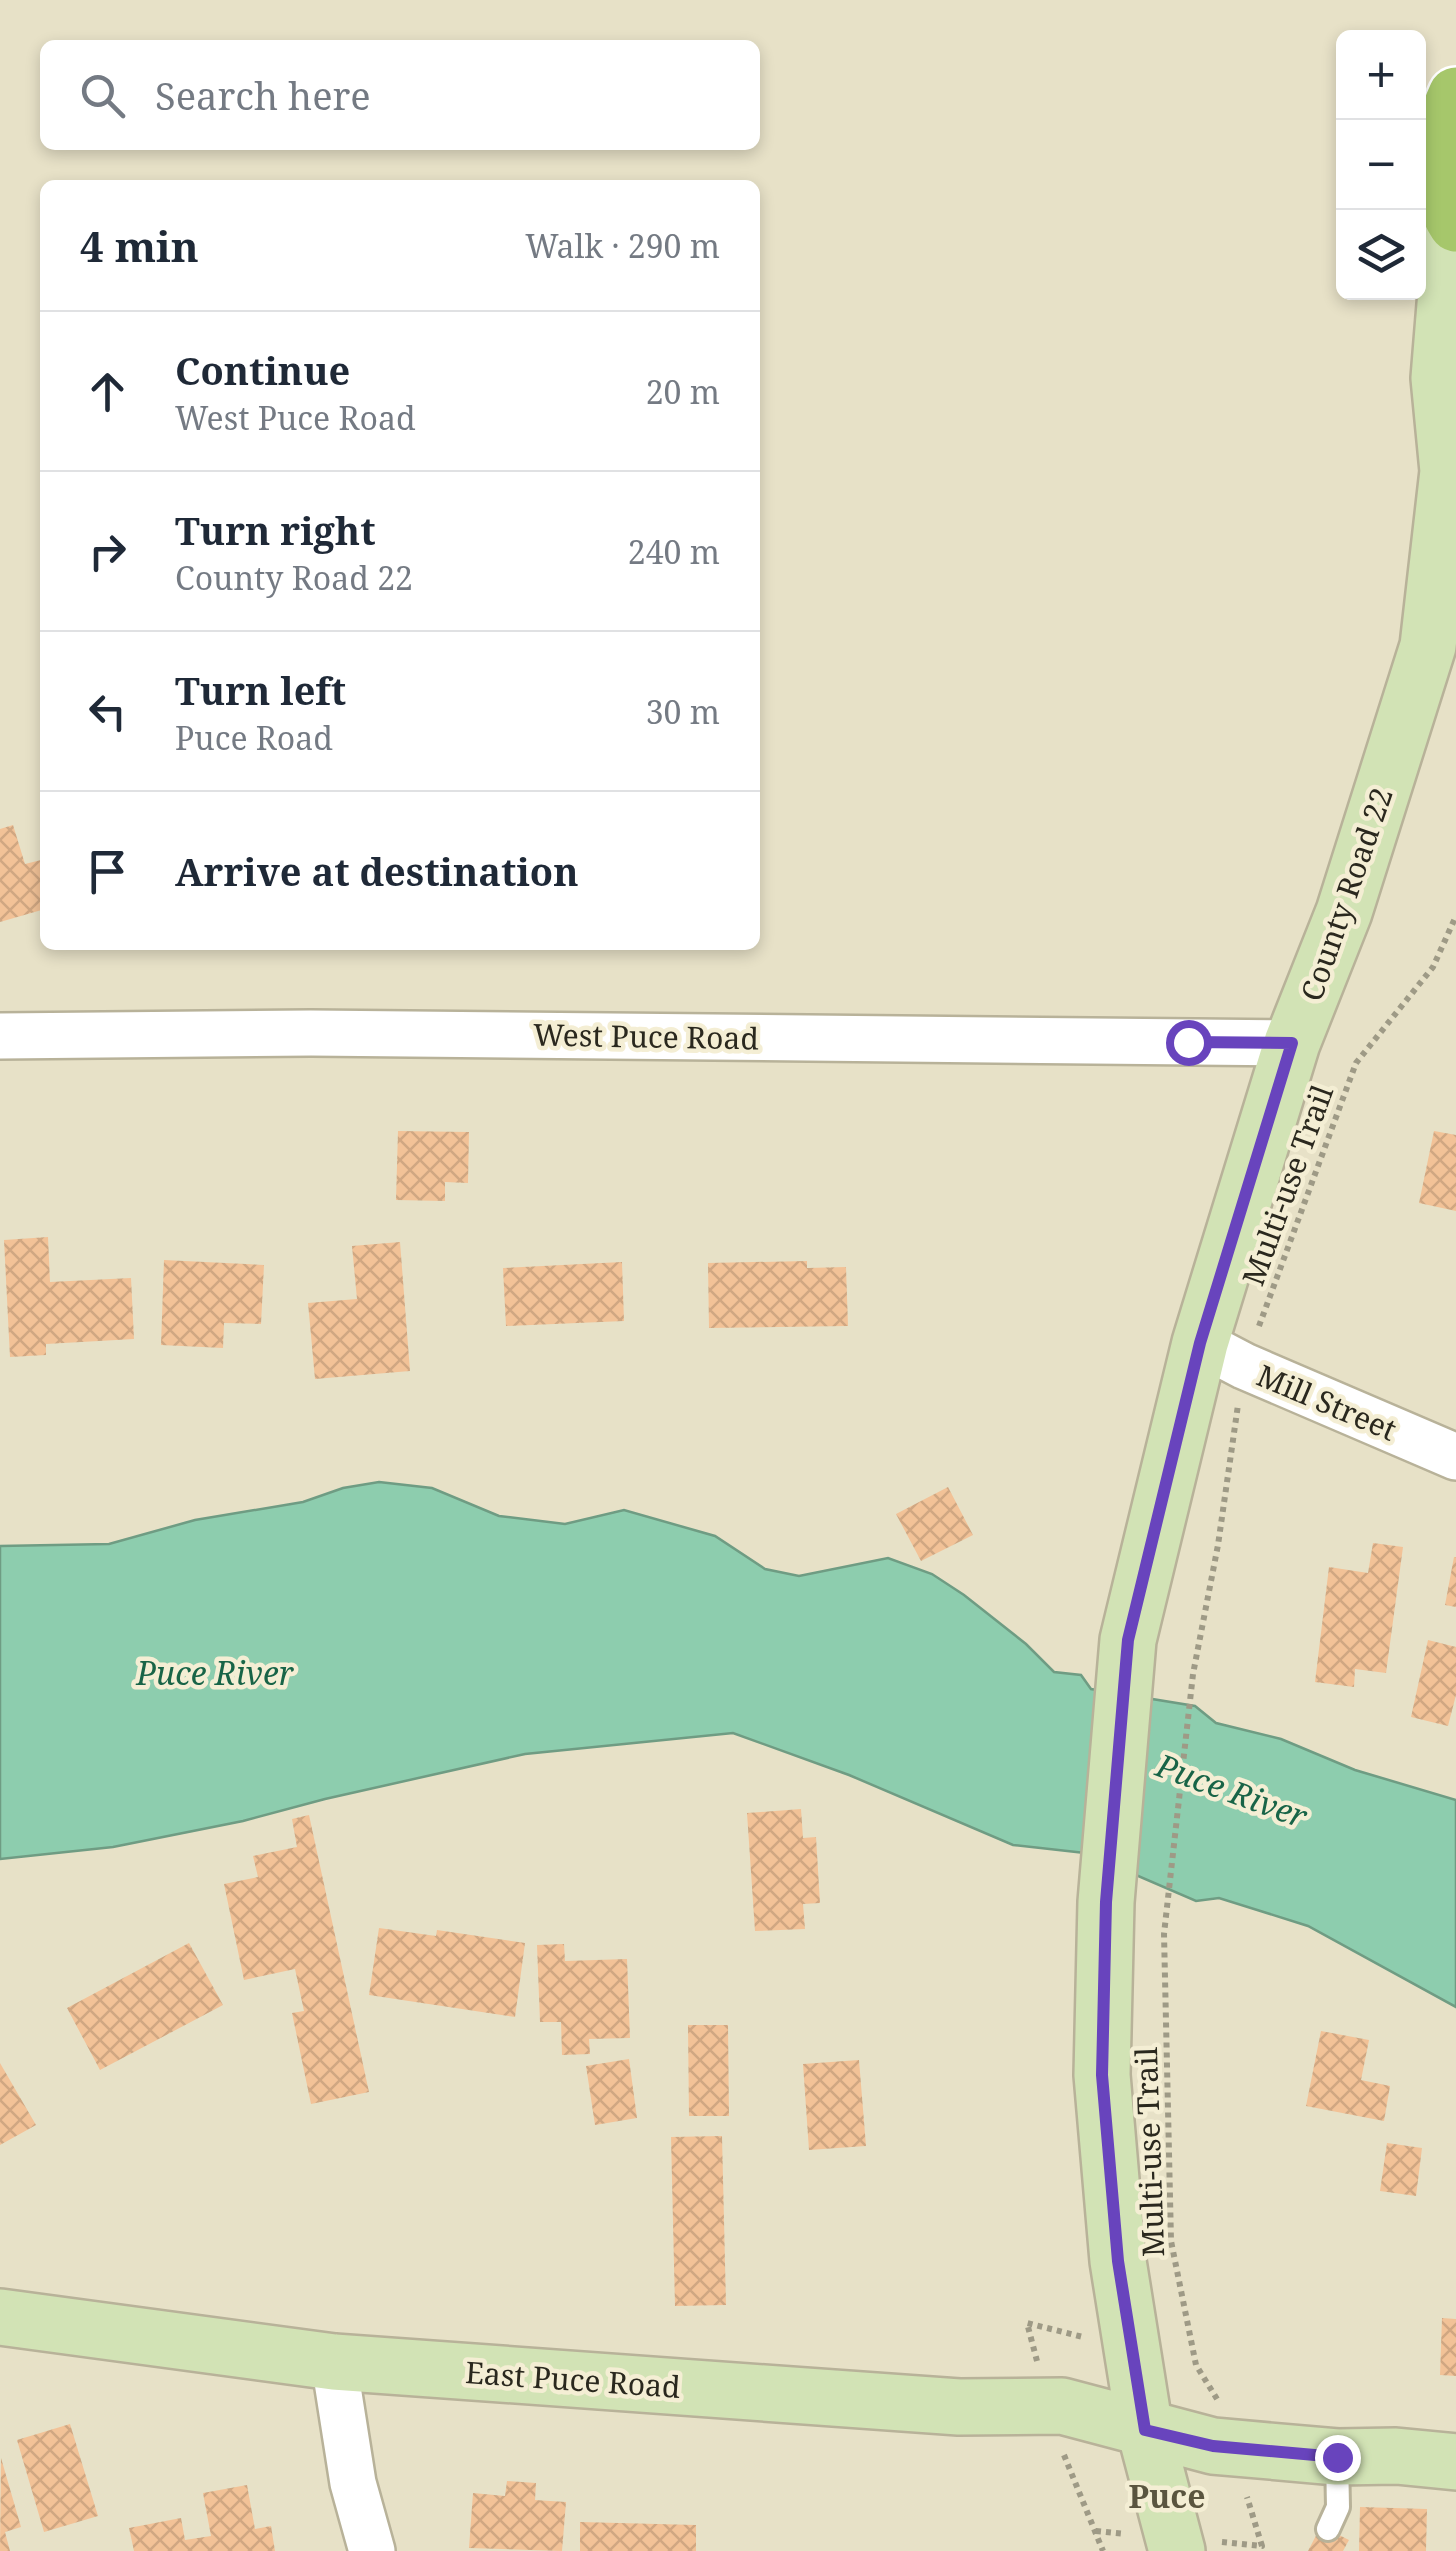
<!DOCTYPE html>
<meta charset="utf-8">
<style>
:root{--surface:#fff;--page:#f6f6f7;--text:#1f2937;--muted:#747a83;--line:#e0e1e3}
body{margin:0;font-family:"Noto Serif",serif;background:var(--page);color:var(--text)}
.controls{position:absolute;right:30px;top:30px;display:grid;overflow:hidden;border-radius:15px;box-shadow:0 5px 15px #0003}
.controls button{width:90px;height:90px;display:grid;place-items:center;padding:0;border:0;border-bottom:2px solid var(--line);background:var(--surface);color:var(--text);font:50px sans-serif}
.stop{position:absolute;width:30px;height:30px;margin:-22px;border:8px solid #6844bd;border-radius:50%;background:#fff}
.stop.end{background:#6844bd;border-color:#fff;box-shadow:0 2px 10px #0008}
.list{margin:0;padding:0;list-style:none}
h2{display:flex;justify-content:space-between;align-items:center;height:130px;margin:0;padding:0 40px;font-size:42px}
h2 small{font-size:32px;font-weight:400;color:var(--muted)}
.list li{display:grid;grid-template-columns:65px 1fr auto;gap:30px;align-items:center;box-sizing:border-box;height:160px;padding:0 40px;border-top:2px solid var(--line)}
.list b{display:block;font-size:38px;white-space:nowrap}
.list p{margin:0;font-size:32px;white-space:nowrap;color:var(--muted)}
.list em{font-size:32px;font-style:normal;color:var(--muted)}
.icon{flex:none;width:55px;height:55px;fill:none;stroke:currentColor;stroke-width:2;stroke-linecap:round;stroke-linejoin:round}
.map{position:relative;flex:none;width:1456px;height:2551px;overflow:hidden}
.search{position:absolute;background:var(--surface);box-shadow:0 5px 15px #0003;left:40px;top:40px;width:720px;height:110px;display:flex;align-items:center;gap:25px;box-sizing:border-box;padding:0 35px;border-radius:15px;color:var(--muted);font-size:38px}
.panel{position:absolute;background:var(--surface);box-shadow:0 5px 15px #0003;left:40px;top:180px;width:720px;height:770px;border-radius:15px}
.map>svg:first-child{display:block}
.water{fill:#8dcdae;stroke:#6f9c83;stroke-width:2.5}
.building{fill:url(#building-cross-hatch)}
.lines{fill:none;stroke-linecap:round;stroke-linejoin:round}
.lane-casing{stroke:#b8b299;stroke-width:28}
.street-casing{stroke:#b8b299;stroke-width:50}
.secondary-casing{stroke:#b8b299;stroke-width:60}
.primary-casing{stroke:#fff;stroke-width:60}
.path{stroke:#9e9a86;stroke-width:6;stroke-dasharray:5 5;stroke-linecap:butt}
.lane{stroke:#fff;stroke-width:22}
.street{stroke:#fff;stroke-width:45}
.secondary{stroke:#d2e3b5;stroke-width:55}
.primary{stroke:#a6c76b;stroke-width:55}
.route{stroke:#6844bd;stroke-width:12}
.labels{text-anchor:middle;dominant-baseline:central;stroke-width:9;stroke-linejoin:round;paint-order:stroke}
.street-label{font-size:30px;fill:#2a281e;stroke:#f4eed4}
.water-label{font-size:32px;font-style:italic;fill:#186447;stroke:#f4eed4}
.neighbourhood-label{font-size:32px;font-weight:bold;fill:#5a553f;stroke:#f4eed4}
</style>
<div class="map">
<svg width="1456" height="2551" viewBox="0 0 1456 2551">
<defs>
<pattern id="building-cross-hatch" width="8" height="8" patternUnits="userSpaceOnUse" patternTransform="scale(2.5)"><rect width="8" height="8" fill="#f2c297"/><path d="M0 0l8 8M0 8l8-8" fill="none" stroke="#d0a782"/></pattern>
</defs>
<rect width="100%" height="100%" fill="#e7e1c7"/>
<path class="water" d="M379,1482L432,1488L499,1516L565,1524L624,1510L715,1536L765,1569L799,1576L888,1558L932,1574L964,1595L1026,1644L1054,1672L1081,1675L1091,1689L1195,1706L1216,1723L1281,1739L1355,1770L1456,1800V2007L1308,1926L1219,1898L1196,1901L1085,1853L1013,1845L849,1775L733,1733L525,1754L325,1799L243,1821L113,1847L0,1859V1546L109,1544L195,1520L303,1502L343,1488Z"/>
<path class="building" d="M13,825L25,864L45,859V909L0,922V829Z
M398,1131L469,1132L468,1183L445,1182V1201L396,1200Z
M1434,1131L1456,1135V1211L1419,1203Z
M48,1237L50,1282L131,1278L134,1339L46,1344V1355L10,1357L4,1240Z
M400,1242L410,1371L315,1379L308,1303L357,1299L352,1246Z
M164,1260L264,1265L261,1324L224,1323L223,1348L161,1345Z
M807,1261V1268L846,1267L848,1326L709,1328L708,1263Z
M622,1262L624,1321L506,1326L503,1268Z
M948,1487L973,1535L921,1561L896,1514Z
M1373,1543L1403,1547L1386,1673L1355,1669L1354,1687L1315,1682L1329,1567L1368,1573Z
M1454,1557H1456V1607L1445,1605Z
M1428,1640L1456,1647V1695L1448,1726L1411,1717Z
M801,1809L803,1838L816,1837L820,1903L803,1904L805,1929L755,1931L747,1813Z
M309,1815L369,2092L311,2104L292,2013L304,2011L295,1969L244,1980L224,1884L258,1877L253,1856L297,1847L292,1819Z
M379,1928L436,1936L437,1930L525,1943L515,2017L369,1995Z
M189,1943L223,2005L100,2070L67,2008Z
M564,1944L565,1961L627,1959L630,2038L589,2039L590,2054L562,2055L561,2022H540L537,1945Z
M688,2025H728L729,2116H689Z
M1321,2031L1369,2040L1361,2080L1390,2086L1384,2121L1306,2106Z
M629,2059L637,2118L595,2125L586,2066Z
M859,2060L866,2146L809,2150L803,2064Z
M0,2063L36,2125L0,2145Z
M722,2136L726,2305L675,2306L671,2137Z
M1387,2143L1422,2148L1416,2196L1380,2191Z
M1442,2318L1456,2319V2376L1440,2375Z
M70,2424L98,2516L44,2532L17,2440Z
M1,2458L21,2527L5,2532L10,2551H0Z
M507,2481L536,2483L535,2500L566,2502L562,2551L469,2548L473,2493L505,2496Z
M247,2485L255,2529L271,2526L275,2551H134L129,2528L181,2518L185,2540L211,2536L203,2493Z
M1360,2507L1427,2509L1426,2551H1359Z
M580,2522L696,2525V2551H580Z
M1321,2526L1349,2540L1343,2551H1308Z"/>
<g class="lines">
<g class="lane-casing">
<path id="lane" d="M1328,2529L1338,2507L1337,2457"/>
</g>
<g class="street-casing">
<path id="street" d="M0,1036L311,1033L1292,1043
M1200,1343L1244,1366L1456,1457
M334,2362L353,2483L372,2551"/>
</g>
<g class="secondary-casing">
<path id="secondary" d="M0,2317L334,2362L959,2407L1062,2406L1213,2446L1337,2457L1396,2456L1456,2462
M1177,2551L1145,2430L1118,2261L1102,2075L1106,1902L1128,1640L1200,1343L1292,1043L1344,912L1428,646L1448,471L1439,378L1452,219"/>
</g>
<g class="primary-casing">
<path id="primary" d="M1456,95C1438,134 1431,186 1456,224"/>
</g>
<path class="path" d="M1259,1326L1356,1063L1433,967L1456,916
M1037,2361L1027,2323L1083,2337
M1217,2399L1196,2365L1171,2241L1164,1934L1193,1674L1218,1545L1238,1405
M1064,2455L1103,2551
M1096,2531L1125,2534
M1222,2542L1262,2546L1247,2497"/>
<use href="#lane" class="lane"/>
<use href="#street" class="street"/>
<use href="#secondary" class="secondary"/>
<use href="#primary" class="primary"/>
</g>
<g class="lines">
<path class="route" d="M1188,1042L1292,1043L1200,1343L1128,1640L1106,1902L1102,2075L1118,2261L1145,2430L1213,2446L1337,2457"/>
</g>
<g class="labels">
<g class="street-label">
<text transform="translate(1346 894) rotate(-71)">County Road 22</text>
<text transform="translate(646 1036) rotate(1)">West Puce Road</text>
<text transform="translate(1287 1185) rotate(-70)">Multi-use Trail</text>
<text transform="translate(1327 1402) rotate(23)">Mill Street</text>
<text transform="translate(1149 2152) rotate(-92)">Multi-use Trail</text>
<text transform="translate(573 2379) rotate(4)">East Puce Road</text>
</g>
<g class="water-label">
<text x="215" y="1672">Puce River</text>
<text transform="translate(1232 1790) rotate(20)">Puce River</text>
</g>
<g class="neighbourhood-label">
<text x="1167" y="2495">Puce</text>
</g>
</g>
</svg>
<div class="controls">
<button>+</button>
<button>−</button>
<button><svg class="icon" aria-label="layers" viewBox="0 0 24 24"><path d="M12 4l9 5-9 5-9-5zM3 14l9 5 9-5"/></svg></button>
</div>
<div class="stop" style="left:1188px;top:1042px"></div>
<div class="stop end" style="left:1337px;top:2457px"></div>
<div class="search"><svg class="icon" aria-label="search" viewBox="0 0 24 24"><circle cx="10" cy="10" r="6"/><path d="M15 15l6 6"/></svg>Search here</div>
<section class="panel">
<h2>4 min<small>Walk · 290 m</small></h2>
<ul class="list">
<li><svg class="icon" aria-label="ahead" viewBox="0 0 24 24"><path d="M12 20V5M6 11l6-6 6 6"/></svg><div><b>Continue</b><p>West Puce Road</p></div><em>20 m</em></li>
<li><svg class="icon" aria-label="right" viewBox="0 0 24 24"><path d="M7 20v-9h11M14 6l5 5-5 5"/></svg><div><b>Turn right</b><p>County Road 22</p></div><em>240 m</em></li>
<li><svg class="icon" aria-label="left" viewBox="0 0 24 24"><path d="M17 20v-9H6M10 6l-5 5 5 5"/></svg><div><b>Turn left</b><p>Puce Road</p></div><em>30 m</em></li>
<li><svg class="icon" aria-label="arrive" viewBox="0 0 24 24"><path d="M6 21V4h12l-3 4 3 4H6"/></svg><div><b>Arrive at destination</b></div></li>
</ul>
</section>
</div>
